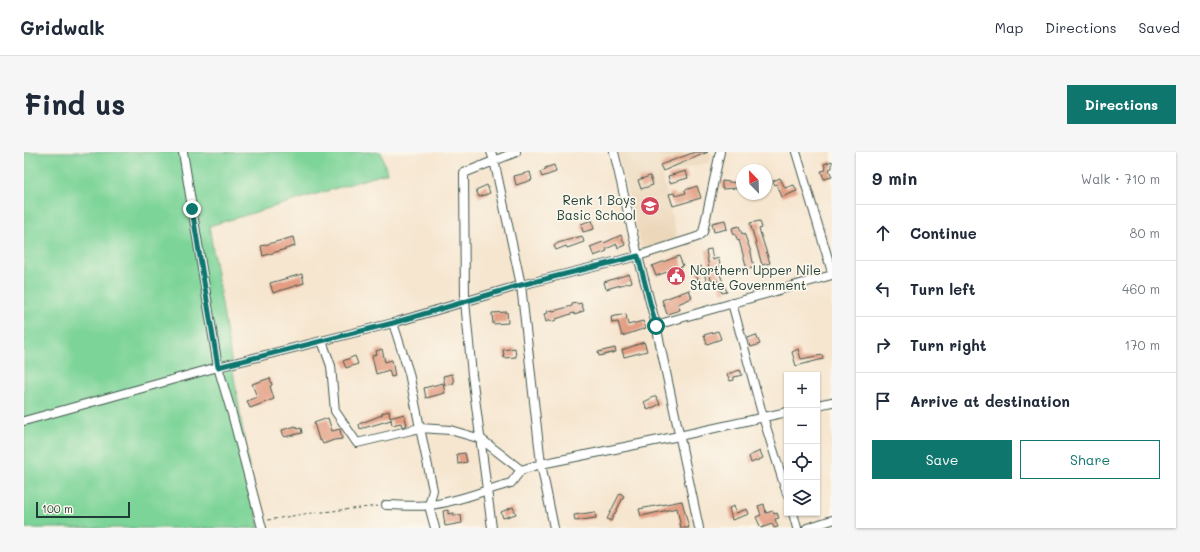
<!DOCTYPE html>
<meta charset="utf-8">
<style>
:root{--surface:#fff;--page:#f6f6f7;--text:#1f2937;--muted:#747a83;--line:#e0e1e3;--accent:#0f766e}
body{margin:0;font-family:Mali,sans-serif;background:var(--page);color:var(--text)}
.controls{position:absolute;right:12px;bottom:12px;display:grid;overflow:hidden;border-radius:0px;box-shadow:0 1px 3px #0004}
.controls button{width:36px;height:36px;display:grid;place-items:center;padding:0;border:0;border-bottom:1px solid var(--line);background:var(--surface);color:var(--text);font:20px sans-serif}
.compass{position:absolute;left:712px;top:12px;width:36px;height:36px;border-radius:50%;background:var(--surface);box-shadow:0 1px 3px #0004;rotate:337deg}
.scale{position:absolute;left:12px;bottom:10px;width:94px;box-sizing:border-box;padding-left:4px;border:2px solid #1f3d34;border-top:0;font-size:11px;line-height:14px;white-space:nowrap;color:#1f3d34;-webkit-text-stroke:3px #fbf7ec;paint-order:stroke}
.stop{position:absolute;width:12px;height:12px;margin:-9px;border:3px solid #0f766e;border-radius:50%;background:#fff}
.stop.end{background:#0f766e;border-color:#fff;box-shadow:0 1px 4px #0008}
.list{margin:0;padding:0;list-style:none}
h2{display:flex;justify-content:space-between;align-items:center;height:52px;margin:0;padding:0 16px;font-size:17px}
h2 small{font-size:13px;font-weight:400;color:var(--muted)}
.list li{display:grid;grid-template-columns:26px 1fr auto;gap:12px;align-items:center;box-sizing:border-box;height:56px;padding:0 16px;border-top:1px solid var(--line)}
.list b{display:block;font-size:15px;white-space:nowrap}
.list em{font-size:13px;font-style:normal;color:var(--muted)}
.actions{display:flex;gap:8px;padding:12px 16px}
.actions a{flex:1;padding:9px 0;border:1px solid var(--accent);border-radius:0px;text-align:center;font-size:14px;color:var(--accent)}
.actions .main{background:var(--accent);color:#fff}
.icon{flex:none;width:22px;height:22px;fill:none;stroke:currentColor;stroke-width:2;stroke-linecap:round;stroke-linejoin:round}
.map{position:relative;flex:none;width:808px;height:376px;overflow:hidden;border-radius:0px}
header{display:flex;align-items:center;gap:24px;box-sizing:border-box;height:56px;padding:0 20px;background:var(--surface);border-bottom:1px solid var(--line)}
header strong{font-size:19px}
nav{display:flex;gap:22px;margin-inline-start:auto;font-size:14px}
.intro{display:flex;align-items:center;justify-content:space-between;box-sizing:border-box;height:96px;padding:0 24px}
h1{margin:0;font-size:28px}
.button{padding:10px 18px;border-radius:0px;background:var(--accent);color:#fff;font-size:14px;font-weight:700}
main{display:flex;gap:24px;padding:0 24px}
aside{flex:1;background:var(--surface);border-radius:0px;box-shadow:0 1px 3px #0004}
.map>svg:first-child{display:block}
.built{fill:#ecd7ba}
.green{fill:#7dd498;stroke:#4e8866}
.building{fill:#e39e83}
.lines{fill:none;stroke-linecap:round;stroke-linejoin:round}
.minor-casing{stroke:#3f564b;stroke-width:10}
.path{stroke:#3f564b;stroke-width:1;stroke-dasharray:3 3;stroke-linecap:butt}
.minor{stroke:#fff;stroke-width:8}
.route{stroke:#0f766e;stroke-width:5}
.labels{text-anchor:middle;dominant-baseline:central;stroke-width:3.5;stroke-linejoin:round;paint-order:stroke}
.poi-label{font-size:13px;fill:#1f3d34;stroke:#fbf7ec;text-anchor:end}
</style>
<header>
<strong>Gridwalk</strong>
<nav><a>Map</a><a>Directions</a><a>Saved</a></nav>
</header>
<div class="intro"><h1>Find us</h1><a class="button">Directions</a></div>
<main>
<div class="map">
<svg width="808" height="376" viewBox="0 0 808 376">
<rect width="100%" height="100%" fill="#fbf7ec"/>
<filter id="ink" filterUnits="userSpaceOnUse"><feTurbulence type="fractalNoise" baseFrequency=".025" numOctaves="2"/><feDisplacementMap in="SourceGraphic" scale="8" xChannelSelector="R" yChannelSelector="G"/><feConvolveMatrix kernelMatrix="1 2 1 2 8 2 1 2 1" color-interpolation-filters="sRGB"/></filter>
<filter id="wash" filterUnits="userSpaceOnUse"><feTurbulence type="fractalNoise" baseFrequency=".012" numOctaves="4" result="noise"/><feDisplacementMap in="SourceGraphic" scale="16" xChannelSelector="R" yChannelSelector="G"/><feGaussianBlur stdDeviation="0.9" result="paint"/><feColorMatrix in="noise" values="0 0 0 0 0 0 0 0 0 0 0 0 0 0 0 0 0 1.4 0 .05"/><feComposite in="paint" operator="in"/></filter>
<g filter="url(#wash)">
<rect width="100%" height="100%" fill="#f6e6d0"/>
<path class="built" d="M593,0H687L686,10L638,22L653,86L618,97Z"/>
<path class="green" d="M0,0H357L363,21L185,74L235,376H0Z"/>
<g id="blocks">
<path class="building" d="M671,0H684L639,19L636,13Z
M808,9V16L805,17L808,25L800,27L797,19L802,18L800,12Z
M530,13L532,20L518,25L516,20L522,18L521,16Z
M662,19L664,26L646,31L644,24Z
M506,20L508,28L492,33L490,24Z
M626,24L629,33L617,37L614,28Z
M756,26L761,36L770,33L773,39L758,45L753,32L751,33L749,29Z
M698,29L714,31L713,36L698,37Z
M463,33L466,41L455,45L452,38Z
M673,34L677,46L649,54L645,42L650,41L651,44L662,41L661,38Z
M568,68L570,77L559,80L557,72Z
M701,68L703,77L690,80L688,71Z
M736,69L738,76L735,77L746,111L738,113L726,71Z
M715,74L718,82L720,81L727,100L730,116L723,117L715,88L714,89L711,82L710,83L708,76Z
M597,83L601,93L594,96L593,92L582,97L583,99L570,104L566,95L579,90L580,91Z
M558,84L560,90L543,96L542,94L532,98L530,94L534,91Z
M269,85L271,94L239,104L237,94Z
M687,97L689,108L694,106L697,114L693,115L703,140L698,141L692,127L687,129L682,98Z
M655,104L659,114L632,124L628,114Z
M677,114L683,130L676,133L670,117Z
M278,122L280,131L249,141L246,131Z
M605,122L608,130L582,137L580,130Z
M665,138L668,146L654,152L656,158L643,162L638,148Z
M553,151L554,152L557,151L560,159L556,160V161L551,163L550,161L532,167V168L527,170L526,168L522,170L520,162L524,161L523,159L529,158V159L548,154V152Z
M483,160L484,171L469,172L468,161Z
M602,162L604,173L619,169L622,176L598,184L594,170L588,171L587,165Z
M694,179L697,187L683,192L680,183Z
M732,183L736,192L727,195L724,186Z
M620,190L623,199L600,205L598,198Z
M491,196L492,205L480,206L479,198Z
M591,196L592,200L575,204L574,200Z
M358,197L361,210L368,208L371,224L367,225L365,218L352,222L348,204L353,202L352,199Z
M774,197L777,207L798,203L799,207L772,214L768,200Z
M331,204L334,212L322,216L319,209Z
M716,218L718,223L710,225V228L706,229L703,222Z
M428,222L430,231L421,233L419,224Z
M246,226L248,233L246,234L250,247L226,256L223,249L233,245L228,232Z
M419,231L421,241L402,246L400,236Z
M632,244L636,252L624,258L620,250Z
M365,259L366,266L380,262L383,273L378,275L377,271L368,273L367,267V268L336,277L335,272L358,263V261Z
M304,266L308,279L316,277L318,287L310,288L299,292L297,288H295L290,271Z
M272,274L273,277L277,276L278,281L260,285L258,278Z
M736,299L739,306L727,311L725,304Z
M441,301L443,310L434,312L433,302Z
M596,341L600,344L587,369L583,367Z
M658,349L665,376H657L653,356L617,364L615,357Z
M740,352L742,361L749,359L750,362L753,361L755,366L751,367L754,375L750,376L748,372L737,376L732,365L737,363L734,354Z
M710,354L712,361L723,357L725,362L708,368L705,356Z
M489,355L492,362L479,366L477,360Z
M424,358V362L430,361V364L437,363L438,371L421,374L419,359Z
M571,360L572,366L551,369L550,363Z"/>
</g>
</g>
<g filter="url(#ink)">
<use href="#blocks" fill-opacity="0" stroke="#3f564b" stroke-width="1"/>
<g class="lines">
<g class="minor-casing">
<path id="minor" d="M159,0L194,215L208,262L238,376
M467,0L470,8L497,133L517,312L530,376
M590,0L614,104L673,85L679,80L696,0
M772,0L808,120
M708,151L739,265L763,342
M369,171L385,221L396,276L409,338L405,354L411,376
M632,173L675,376
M298,189L307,214L311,259L333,291L396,276L426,278L457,287L497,318L517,312L655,284L763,260
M793,253L808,250
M0,269L194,215L369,171L497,133L614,104L632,173L808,123
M362,353C376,353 392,355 406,353C434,350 460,338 487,331L497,318
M769,361L773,376
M468,376L448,223L441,149L440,21L492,0
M783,376L808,368"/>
</g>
<path class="path" d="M244,368L280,362L355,354"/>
<use href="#minor" class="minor"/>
</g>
</g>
<g class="lines" filter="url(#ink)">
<path class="route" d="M168,57L194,215L369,171L497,133L614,104L632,174"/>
</g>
<defs>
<g id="school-disc" transform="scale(1)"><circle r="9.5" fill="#d1495b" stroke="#fbf7ec"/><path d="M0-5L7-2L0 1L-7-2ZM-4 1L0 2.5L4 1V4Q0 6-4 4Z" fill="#fff"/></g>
<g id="civic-disc" transform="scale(1)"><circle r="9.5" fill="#d1495b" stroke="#fbf7ec"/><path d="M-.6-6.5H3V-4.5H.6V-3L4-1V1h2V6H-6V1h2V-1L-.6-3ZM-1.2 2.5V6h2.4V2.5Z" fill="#fff"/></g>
</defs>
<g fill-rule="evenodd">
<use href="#school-disc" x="626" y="54"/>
<use href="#civic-disc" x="652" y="124"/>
</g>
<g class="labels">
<g class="poi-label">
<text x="612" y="47">Renk 1 Boys<tspan x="612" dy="15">Basic School</tspan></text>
<text x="666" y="117" text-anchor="start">Northern Upper Nile<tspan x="666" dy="15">State Government</tspan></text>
</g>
</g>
</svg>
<div class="controls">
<button>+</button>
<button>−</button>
<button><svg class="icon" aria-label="locate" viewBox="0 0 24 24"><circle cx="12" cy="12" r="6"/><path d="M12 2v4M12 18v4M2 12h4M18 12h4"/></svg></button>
<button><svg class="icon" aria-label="layers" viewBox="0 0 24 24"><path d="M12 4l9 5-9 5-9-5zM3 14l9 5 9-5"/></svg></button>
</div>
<svg class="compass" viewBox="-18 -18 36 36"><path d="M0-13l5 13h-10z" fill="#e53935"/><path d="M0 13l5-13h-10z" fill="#747a83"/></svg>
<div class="scale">100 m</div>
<div class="stop" style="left:632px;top:174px"></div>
<div class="stop end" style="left:168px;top:57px"></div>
</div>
<aside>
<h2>9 min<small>Walk · 710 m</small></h2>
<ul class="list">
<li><svg class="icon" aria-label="ahead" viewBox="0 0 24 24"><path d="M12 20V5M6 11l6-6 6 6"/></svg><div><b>Continue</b></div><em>80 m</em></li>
<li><svg class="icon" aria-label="left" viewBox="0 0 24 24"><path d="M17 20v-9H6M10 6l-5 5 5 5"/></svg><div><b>Turn left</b></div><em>460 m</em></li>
<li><svg class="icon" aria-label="right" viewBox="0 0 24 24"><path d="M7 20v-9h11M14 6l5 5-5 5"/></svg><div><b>Turn right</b></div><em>170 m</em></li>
<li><svg class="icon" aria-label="arrive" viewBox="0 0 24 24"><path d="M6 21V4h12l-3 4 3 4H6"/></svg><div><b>Arrive at destination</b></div></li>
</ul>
<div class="actions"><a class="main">Save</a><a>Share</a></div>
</aside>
</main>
